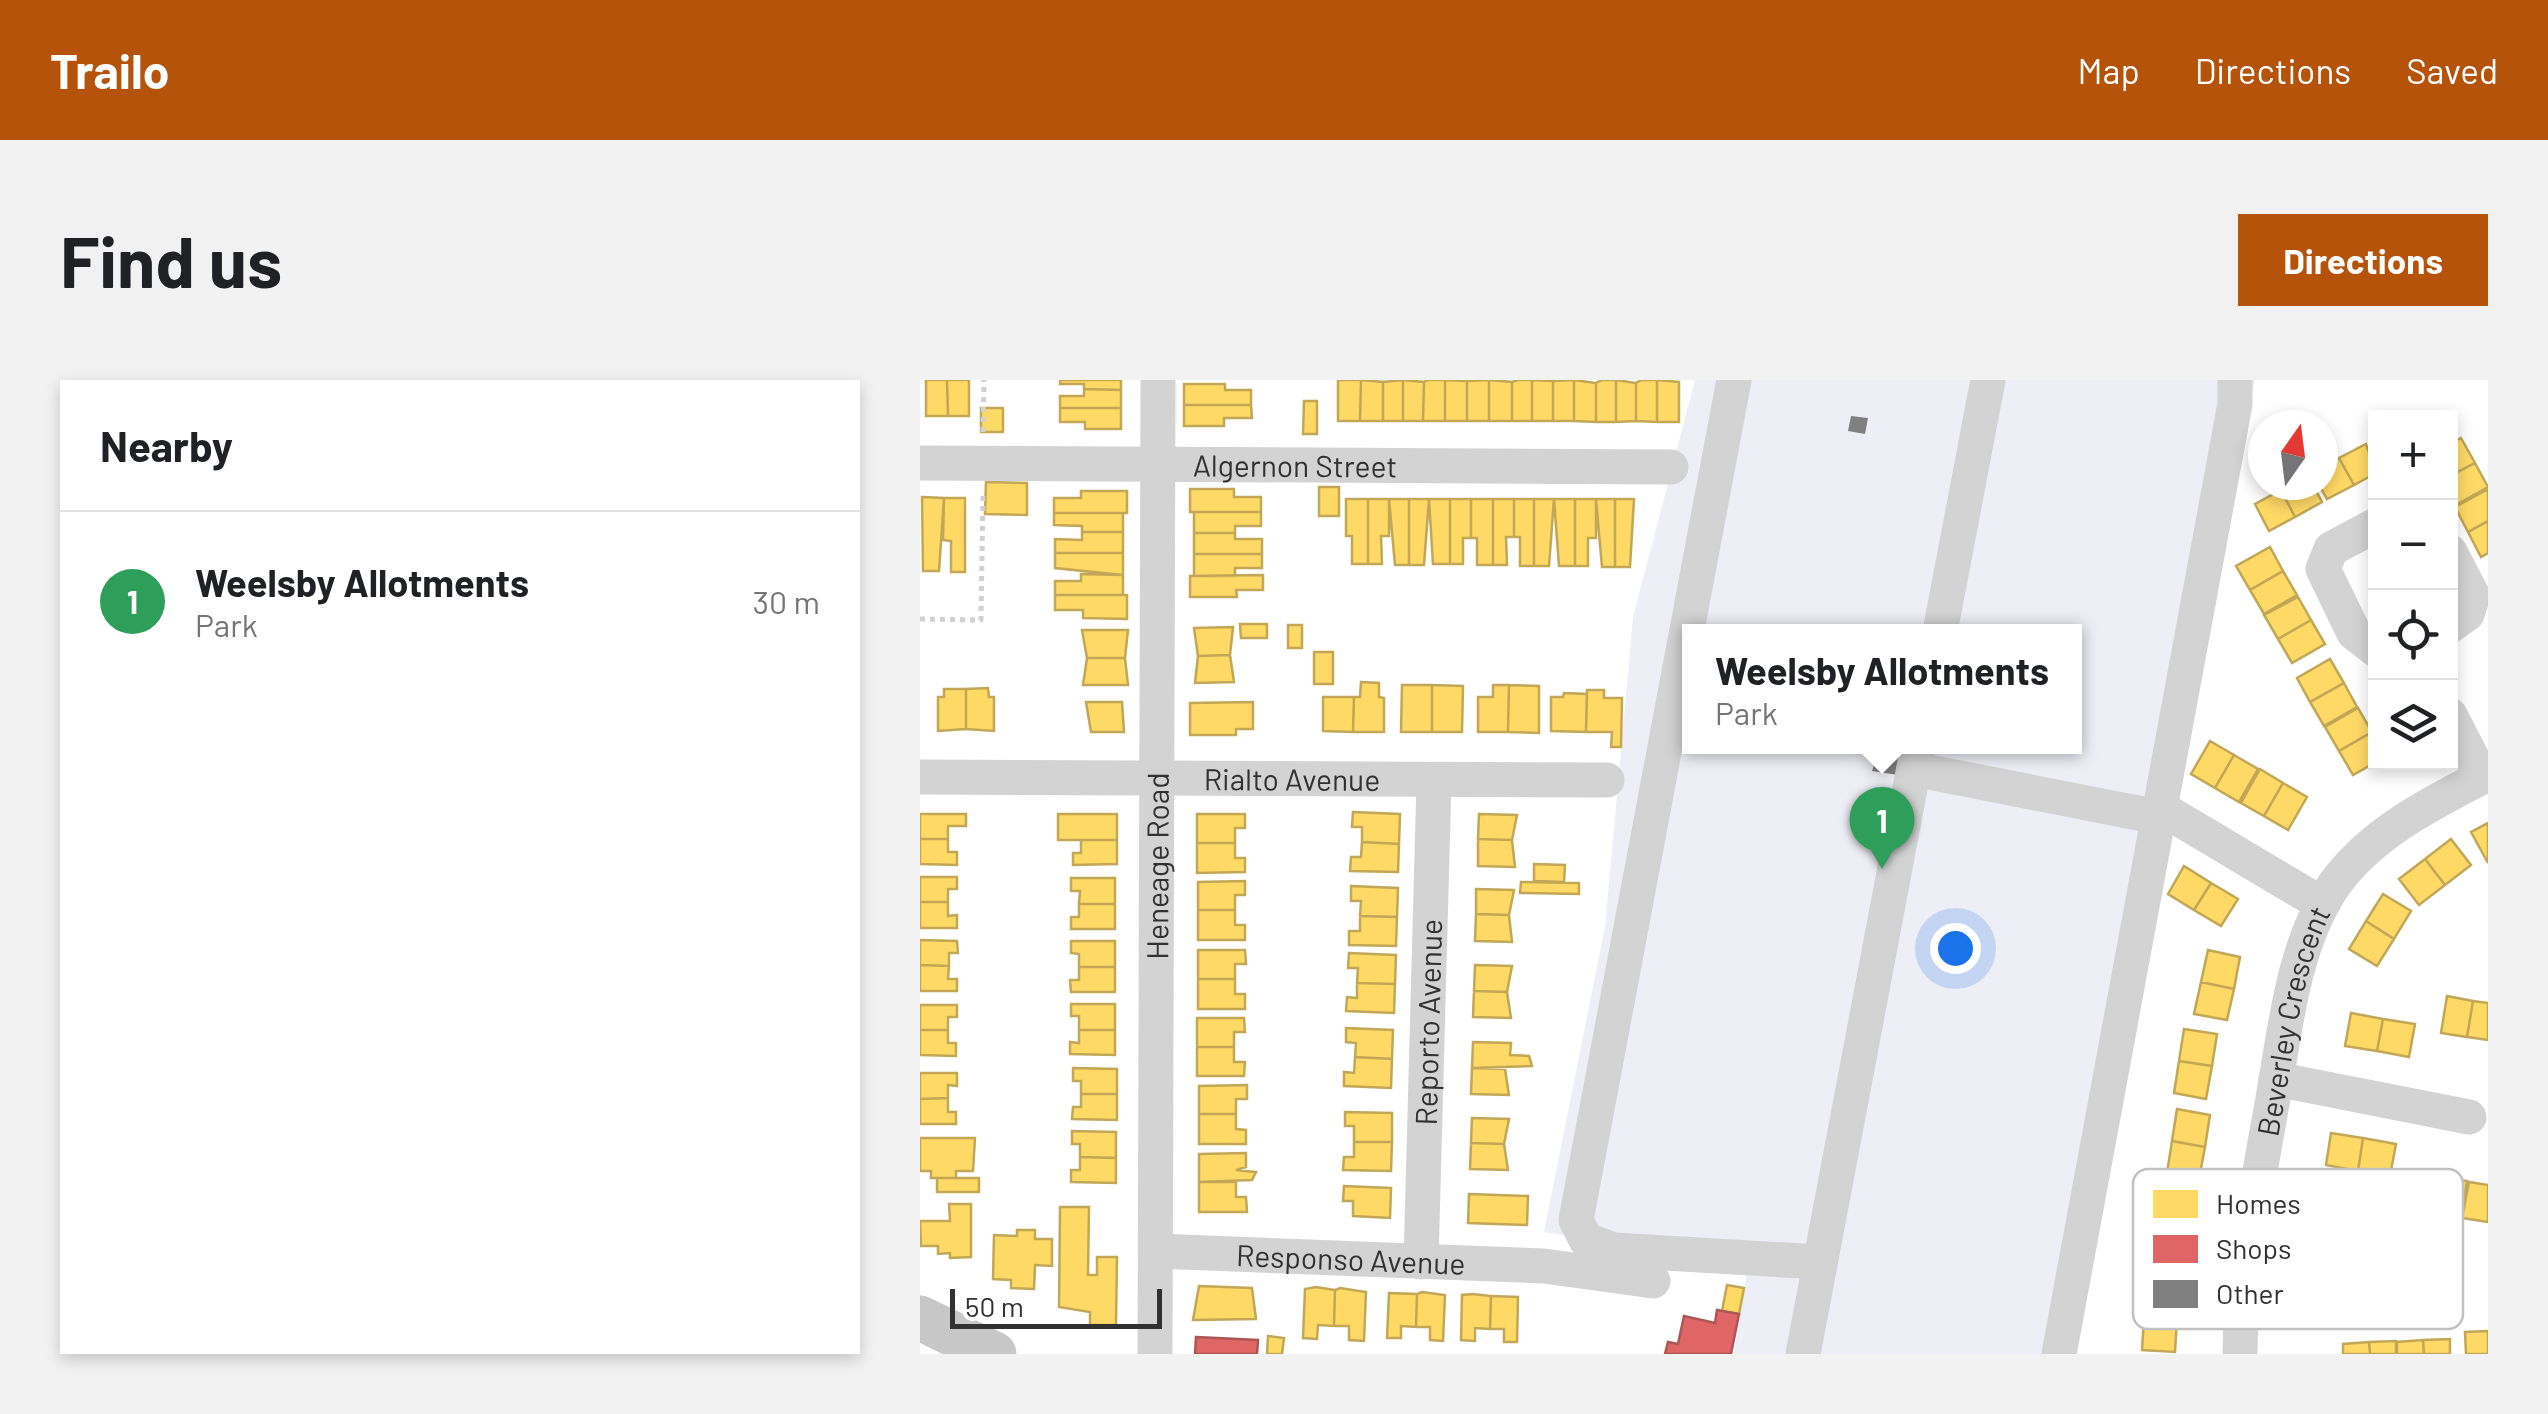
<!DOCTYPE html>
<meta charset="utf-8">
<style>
:root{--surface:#fff;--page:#f2f2f2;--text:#202124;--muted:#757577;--line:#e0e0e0;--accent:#b45309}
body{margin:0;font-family:Barlow,sans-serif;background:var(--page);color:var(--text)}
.controls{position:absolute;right:30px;top:30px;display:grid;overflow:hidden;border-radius:0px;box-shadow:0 5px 15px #0003}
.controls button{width:90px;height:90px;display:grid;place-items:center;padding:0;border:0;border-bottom:2px solid var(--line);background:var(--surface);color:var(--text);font:50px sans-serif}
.compass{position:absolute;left:1328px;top:30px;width:90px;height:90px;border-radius:50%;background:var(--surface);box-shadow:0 5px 15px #0003;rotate:14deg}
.scale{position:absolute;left:30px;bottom:25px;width:212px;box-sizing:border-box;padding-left:10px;border:5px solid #313131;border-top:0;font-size:28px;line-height:35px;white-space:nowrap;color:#313131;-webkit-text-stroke:8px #fff;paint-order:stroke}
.you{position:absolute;left:1035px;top:568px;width:35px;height:35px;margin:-25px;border:8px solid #fff;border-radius:50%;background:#1a73e8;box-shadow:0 0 0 15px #1a73e833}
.badge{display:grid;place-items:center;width:65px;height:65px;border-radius:50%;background:var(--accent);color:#fff;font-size:32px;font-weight:700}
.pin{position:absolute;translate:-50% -82px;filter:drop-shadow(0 2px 5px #0008)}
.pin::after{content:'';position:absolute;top:52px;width:35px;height:30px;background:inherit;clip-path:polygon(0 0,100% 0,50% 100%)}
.popup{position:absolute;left:762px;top:244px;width:400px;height:130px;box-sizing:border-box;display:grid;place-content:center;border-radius:0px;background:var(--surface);filter:drop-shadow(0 2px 8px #0005);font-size:32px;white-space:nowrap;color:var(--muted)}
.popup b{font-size:38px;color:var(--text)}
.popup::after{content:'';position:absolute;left:50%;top:100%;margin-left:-20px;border:20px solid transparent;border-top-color:var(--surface)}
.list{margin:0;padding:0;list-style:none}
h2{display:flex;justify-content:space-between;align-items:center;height:130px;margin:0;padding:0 40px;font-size:42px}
h2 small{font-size:32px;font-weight:400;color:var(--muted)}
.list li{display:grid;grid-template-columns:65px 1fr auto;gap:30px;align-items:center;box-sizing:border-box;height:180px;padding:0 40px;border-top:2px solid var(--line)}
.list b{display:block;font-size:38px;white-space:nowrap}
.list p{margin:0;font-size:32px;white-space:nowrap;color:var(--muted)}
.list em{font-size:32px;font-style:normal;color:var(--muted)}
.icon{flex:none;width:55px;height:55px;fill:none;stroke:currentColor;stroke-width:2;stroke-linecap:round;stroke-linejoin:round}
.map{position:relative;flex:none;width:1568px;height:974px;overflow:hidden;border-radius:0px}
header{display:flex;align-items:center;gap:60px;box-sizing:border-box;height:140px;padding:0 50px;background:var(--accent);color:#fff}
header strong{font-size:48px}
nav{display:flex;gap:55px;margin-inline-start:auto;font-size:35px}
.intro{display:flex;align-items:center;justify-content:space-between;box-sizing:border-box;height:240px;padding:0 60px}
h1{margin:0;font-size:70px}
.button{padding:25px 45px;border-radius:0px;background:var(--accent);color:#fff;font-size:35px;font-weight:700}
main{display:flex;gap:60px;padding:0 60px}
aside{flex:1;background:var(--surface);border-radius:0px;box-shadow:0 5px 15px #0003}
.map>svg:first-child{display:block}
.green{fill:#eeeef6;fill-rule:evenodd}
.homes{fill:#ffd966;stroke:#c1a756;stroke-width:2.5}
.shops{fill:#e06666;stroke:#ac5656;stroke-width:2.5}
.building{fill:#808080}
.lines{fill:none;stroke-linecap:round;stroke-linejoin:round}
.path{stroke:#d1d1d1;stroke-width:5;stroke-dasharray:5 5;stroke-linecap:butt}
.minor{stroke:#d3d3d3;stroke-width:35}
.major{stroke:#c7c7c7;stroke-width:45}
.labels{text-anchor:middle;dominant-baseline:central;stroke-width:10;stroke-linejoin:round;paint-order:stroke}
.street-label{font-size:30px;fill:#313131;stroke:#fff}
.key{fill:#fff;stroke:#c1c1c1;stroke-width:2.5}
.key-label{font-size:28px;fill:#313131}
</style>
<header>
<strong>Trailo</strong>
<nav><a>Map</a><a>Directions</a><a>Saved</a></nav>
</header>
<div class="intro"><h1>Find us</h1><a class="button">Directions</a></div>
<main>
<aside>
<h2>Nearby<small></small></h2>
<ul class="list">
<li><span class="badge" style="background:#2e9e5b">1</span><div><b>Weelsby Allotments</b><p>Park</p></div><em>30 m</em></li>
</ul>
</aside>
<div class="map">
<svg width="1568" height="974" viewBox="0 0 1568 974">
<rect width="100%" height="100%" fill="#fff"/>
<path class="green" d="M775,0H1335L1244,430L1143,974H814L830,870L678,861L624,852L685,547L713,237ZM770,252H1154V366H770Z"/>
<path class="homes" d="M6,0H27L28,36H6Z
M27,0H49V36H28Z
M140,0H201V10L164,9V4H140Z
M418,0H441L440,41H418Z
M441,0L463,2V41H440Z
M483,0L504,2L503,41H483Z
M483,0V41H463V2Z
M508,0H525V41H503L504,2Z
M525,0L547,1V41H525Z
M569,0V41H547V1Z
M569,0L592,2V41H569Z
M598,0H612V41H592V2Z
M612,0L633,1V41H612Z
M654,0L676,3V42L654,41Z
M654,0V41H633V1Z
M682,0H696V42H676V3Z
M696,0L716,3V41L696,42Z
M721,0H737V42L716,41V3Z
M737,0L759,2V42H737Z
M264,4H305V10H331V25H264Z
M164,9L201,10V28H140V16H164Z
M384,21H397V54H383Z
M264,25H331L332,38H304V46H264Z
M61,28H83V52H61Z
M140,28H201V49H165V42H140Z
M1541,58L1555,83L1530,96V64Z
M1446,64L1456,93L1434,105L1419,78Z
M1419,78L1434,105L1407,119L1399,105H1403V87Z
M1555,83L1568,107L1534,126L1530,96Z
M66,102L107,103V135L65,134Z
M1370,105H1393L1402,122L1375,137L1361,110Z
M399,107H419V136H399Z
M270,109H314V117H341V132H270Z
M1568,109V141L1548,152L1535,127Z
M1361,110L1375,137L1349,151L1335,124Z
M161,111H207V133H134V118H161Z
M2,117L24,118L19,191H3Z
M24,118H45V192H31V161L23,160Z
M426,119H448V184H432V156H426Z
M448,119H469V156H461L462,184H448Z
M469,119H489V185H475Z
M489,119H509L504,185H489Z
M509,119H530V184H513Z
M530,119H551V158H543V184H530Z
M551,119H573V185H557V158H551Z
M573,119H594V157H586L587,185H573Z
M594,119H614V186H600V157H594Z
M614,119H634L629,186H614Z
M634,119H655V186H639Z
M655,119H676V158H668V186H655Z
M676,119H695V187H682Z
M695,119H714L710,187H695Z
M274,132H341V146H315V153H274Z
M134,133H203V152H162V146L134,145Z
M1568,141V173L1561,177L1548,152Z
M162,152H203V173H135V159L162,160Z
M274,153H315V159H342V174H274Z
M1350,167L1363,191L1330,210L1316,186Z
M135,173H203V195L135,188Z
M274,174H342V188H315V196H274Z
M1363,191L1377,215L1344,234L1330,210Z
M161,194L203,195V215H135V201H161Z
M343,195V210H316L317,217H270V196Z
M135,215H207V239L163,238V230H135Z
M1378,217L1391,240L1358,259L1344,235Z
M1391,240L1405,264L1372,283L1358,259Z
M320,244H347V258H321Z
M368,245H382V268H368Z
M313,247L310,275L278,276L274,248Z
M162,250H208L205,278H167Z
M394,272H413V304H394Z
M310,275L314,302L275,303L278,276Z
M167,278H205L208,305H163Z
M1410,279L1424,303L1390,322L1377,298Z
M441,302L459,303V317L464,318V352H433L434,317H440Z
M1424,303L1437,327L1404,346L1390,322Z
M482,305H512V352H481Z
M512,305L543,306L542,352H512Z
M573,305H589L588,352H558V317H573Z
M589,305L619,306V353L588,352Z
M68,308L69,317H74V351L46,349V309Z
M24,309H46V349L18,351V317H24Z
M667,310H684V318H702L701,367H691L692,352H666Z
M644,313L667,314L666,352L631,351V317H643Z
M403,317H434L433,352L403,351Z
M166,322H202L204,352H171Z
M333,322V349H316V355H270V323Z
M1438,328L1452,352L1419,371L1405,347Z
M1452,352L1456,382L1433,395L1419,371Z
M1290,361L1314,375L1295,408L1271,394Z
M1314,375L1338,389L1319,422L1295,408Z
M1340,389L1363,403L1344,436L1321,423Z
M1363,403L1387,417L1368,450L1344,436Z
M433,432L480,434L479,464L442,462V447H432Z
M0,434H46V446H28V459H0Z
M138,434H197V460H138Z
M277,434H325V448H315V463H277Z
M559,434L597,435L592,460L558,459Z
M1568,443V483L1551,452Z
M0,459H28V472H37V485L0,484Z
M558,459L592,460L595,487L558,486Z
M1531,459L1551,485L1525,505L1505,479Z
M161,460H197V484L153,485V473H161Z
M442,462L479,464L478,492L430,491L431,477H441Z
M277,463H315V478H325V492L277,493Z
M1505,479L1525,505L1499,525L1479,499Z
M614,484L645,485L644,502L614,501Z
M1264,486L1291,503L1274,530L1248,514Z
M0,497H37V509H28V522H0Z
M151,498H195V524H159L160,511H151Z
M325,501V515H315V530H278V502Z
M601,502L659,503V514L600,513Z
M1291,503L1318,519L1301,546L1274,530Z
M431,506L478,508L477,537L440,536L441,521H431Z
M556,509L594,510L589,535L556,534Z
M1463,514L1491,531L1474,559L1446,541Z
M0,522H28V536L37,535V548H0Z
M159,524H195V549H151V537H159Z
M278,530H315V545H325V560H278Z
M556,534L589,535L592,562L555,561Z
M440,536L477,537L476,566L429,565V551H440Z
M1446,541L1474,559L1457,586L1429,569Z
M0,560L37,561L38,573H29V586L0,585Z
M151,561H195V587H159V574L151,573Z
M278,570H325L326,584H315V599H278Z
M1288,570L1320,577L1314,609L1281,602Z
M429,573L476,575L475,604L437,603L438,588H428Z
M0,585L29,586L28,599H37V611H0Z
M555,585L592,586L587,612L554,611Z
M159,587H195V612H151L150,600H159Z
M278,599H315V614H325V629H278Z
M1281,602L1314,609L1307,640L1274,634Z
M437,603L475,604L474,633L426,631L427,617L437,618Z
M554,611L587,612L591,638L553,637Z
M1527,616L1553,621L1547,657L1521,653Z
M1553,621L1568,623V660L1547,657Z
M151,624H195V650H159V636H151Z
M0,625H37V637H28V650H0Z
M1431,633L1463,639L1457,671L1425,666Z
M277,638H324L325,652H314V667H277Z
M1463,639L1495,644L1489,677L1457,671Z
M426,648L473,650L472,679L435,677L436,663L426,662Z
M1264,649L1297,654L1292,686L1259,681Z
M0,650H28V663H36V676L0,675Z
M159,650H195V675L150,674V662L159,663Z
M553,662L591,663L590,675L609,676L612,686L552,688Z
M277,667H314V682H325L324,696H277Z
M435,677L472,679L471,708L424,706V692L434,693Z
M1259,681L1292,686L1286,719L1254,713Z
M153,688L197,689V714H161V701H153Z
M552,688L585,689L589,715L551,714Z
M0,693H37V706L28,705V718L0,719Z
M327,705V719H316V734H279V706Z
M161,714H197V740L152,739L153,727H161Z
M28,718V732H36V744H0V719Z
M1257,729L1290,735L1285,767L1252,761Z
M425,732L472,733V762H434V746H425Z
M279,734H316V749L326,750V764H279Z
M552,738L589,739L584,764L551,763Z
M152,751L196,752V778L160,777V764H152Z
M1411,753L1443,758L1438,791L1406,785Z
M0,758H55L53,791H36V798H11V791H0Z
M1443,758L1476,764L1470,796L1438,791Z
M1252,761L1285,767L1279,799L1247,793Z
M434,762H472L471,791L423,790L424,777H434Z
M551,763L584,764L588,790L550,789Z
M326,773V787L316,790L336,792L332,800L279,802V774Z
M160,777L196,778V803L151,802V790H160Z
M1495,793L1521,797L1515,833L1489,829Z
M1521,797L1547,801L1541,838L1515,833Z
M17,798H59V812H17Z
M279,802H316V817H326L327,832H279Z
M1549,802L1568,805V842L1542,838Z
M424,806L471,808L470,838L433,836V821H423Z
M1241,807L1281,814L1276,842L1236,835Z
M549,814L608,816L607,845L548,843Z
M29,824H51V877L30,878V873L18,874V866H1L0,841H30Z
M140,827H169L168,895H177V877H197L196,945H170V932L139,927Z
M1370,833L1406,839L1402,865L1366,859Z
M1236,835L1276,842L1270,871L1231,864Z
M97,850H115V859H132V886L115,885L114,909L91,908V900L73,899L74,855L97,856Z
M1366,859L1402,865L1398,891L1362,885Z
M1231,865L1270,872L1265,901L1226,894Z
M1361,887L1397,893L1393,919L1357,913Z
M1226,894L1265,901L1260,929L1221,922Z
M807,905L824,908L819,934L802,931Z
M279,906L332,908L336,939L273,940Z
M396,907L415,910L414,946L398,945L397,959L383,958L385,909Z
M420,908L446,912L444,961L429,960V946H414L415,910Z
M502,912L525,915L523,961L510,960V947H496L497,914Z
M469,913L497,914L496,947L481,946V958H467Z
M1357,913L1393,919L1389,944L1353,938Z
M553,914L571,916L570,949L555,948V961L541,960L542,915Z
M571,916L598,917L597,962H584V949H570Z
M1224,938L1257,939L1255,972L1222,970Z
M1568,951V974H1546L1545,952Z
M348,956L364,958L362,974H347Z
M1530,959V974H1504L1503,960Z
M1503,960L1504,974H1477V962Z
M1476,961V974H1450L1449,962Z
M1449,962L1450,974H1423V964Z"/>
<path class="shops" d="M797,930L819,934L811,974H745L748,962L758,964L764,936L795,943Z
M276,957L338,960L337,974H275Z"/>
<path class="building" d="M931,36L948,38L945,54L928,51Z
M960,366H982L978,395L952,391Z"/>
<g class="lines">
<path class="path" d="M63,52L64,0
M0,239L61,240L63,113"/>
<g class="minor">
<path d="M814,0L656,840L666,860L694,870L899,882"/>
<path id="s1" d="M0,83L751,87"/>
<path d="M1456,145L1411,169L1403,189L1434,253L1456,270"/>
<path d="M1530,172L1553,216L1547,234L1530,246"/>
<path d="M1020,252L1068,0"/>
<path d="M1530,335L1562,397"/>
<path d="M994,389L1238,437L1244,430L1402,524"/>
<path id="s2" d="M0,397L687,400"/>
<path d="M1356,699L1549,737"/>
<path id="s3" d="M236,871L624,886L733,901"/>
<path id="s4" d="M501,882L514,401"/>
<path id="s5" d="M235,974L238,0"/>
<path d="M883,974L998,366"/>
<path d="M1139,974L1315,24V0"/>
<path id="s6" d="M1320,974C1321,889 1337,807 1352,724C1365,652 1372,566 1414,505C1451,453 1513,422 1568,394"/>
</g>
<path class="major" d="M0,938L74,974"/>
</g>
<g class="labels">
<g class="street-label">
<text stroke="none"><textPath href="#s1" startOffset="375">Algernon Street</textPath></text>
<text stroke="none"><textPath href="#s2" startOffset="372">Rialto Avenue</textPath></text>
<text stroke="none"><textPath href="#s5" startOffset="488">Heneage Road</textPath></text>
<text stroke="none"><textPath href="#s4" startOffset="240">Reporto Avenue</textPath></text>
<text stroke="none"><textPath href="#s6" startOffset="338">Beverley Crescent</textPath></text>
<text stroke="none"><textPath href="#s3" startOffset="195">Responso Avenue</textPath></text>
</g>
</g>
<rect x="1213" y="789" width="330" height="160" rx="15" class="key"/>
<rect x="1233" y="810" width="45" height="28" fill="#ffd966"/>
<rect x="1233" y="855" width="45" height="28" fill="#e06666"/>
<rect x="1233" y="900" width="45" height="28" fill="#808080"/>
<g class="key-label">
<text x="1296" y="834">Homes</text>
<text x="1296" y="879">Shops</text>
<text x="1296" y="924">Other</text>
</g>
</svg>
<div class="controls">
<button>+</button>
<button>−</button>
<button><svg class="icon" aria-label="locate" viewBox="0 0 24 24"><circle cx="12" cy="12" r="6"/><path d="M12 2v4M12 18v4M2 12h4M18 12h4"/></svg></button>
<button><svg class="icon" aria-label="layers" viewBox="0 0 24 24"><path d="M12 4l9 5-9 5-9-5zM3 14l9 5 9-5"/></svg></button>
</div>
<svg class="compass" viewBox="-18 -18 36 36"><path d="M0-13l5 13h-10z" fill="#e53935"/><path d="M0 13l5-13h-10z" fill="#757577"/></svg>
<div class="scale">50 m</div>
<div class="you"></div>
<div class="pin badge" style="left:962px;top:489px;background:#2e9e5b">1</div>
<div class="popup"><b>Weelsby Allotments</b>Park</div>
</div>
</main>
